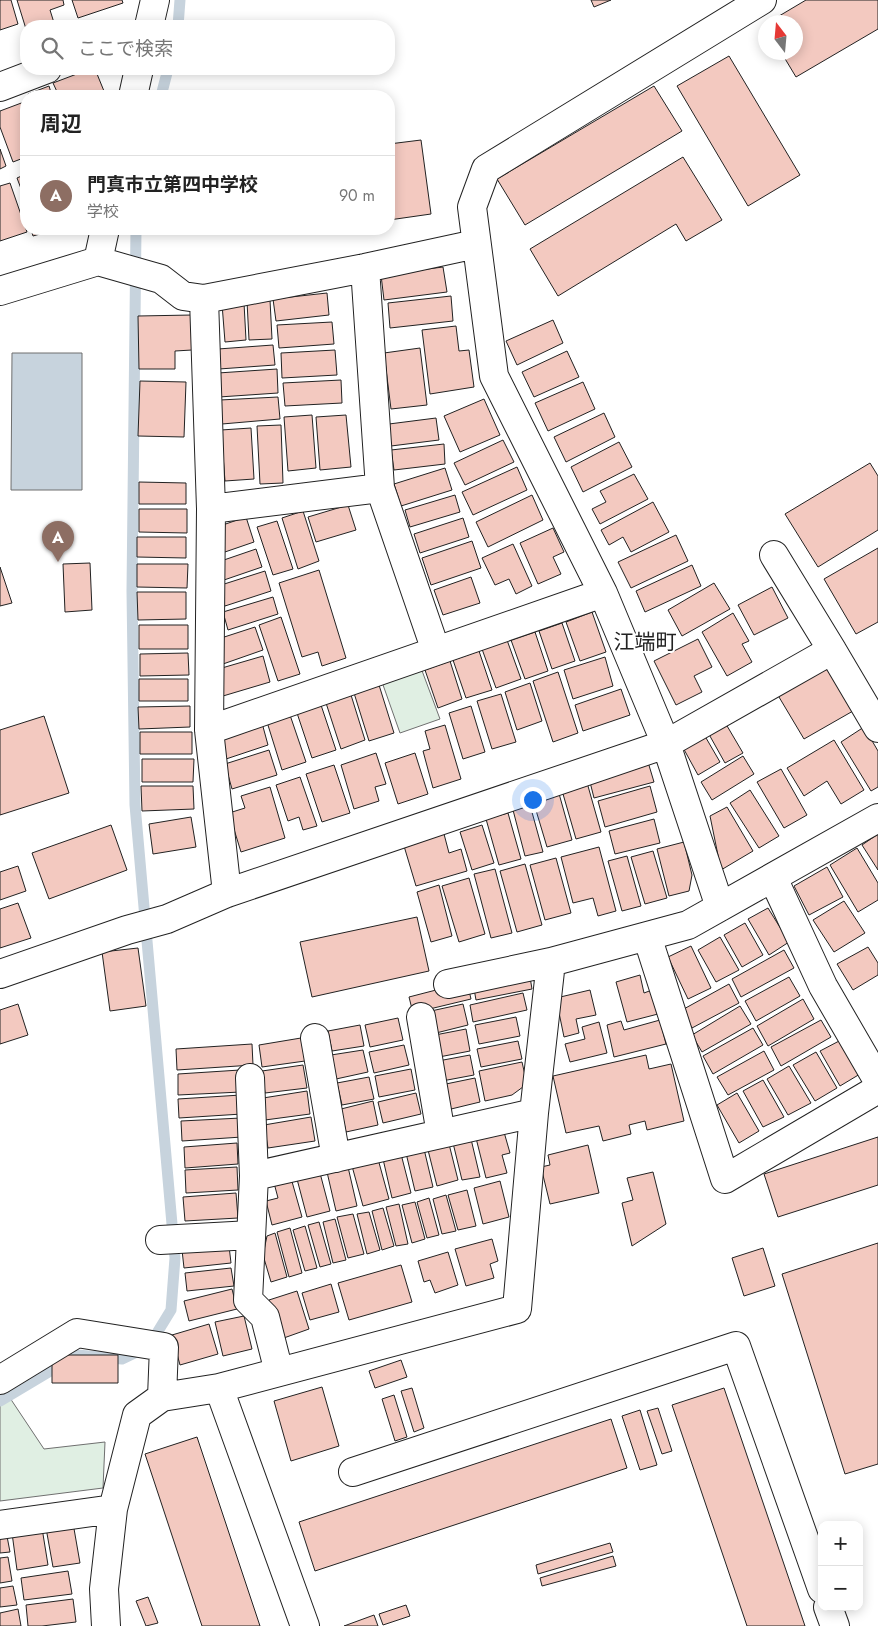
<!DOCTYPE html>
<html lang="ja">
<meta charset="utf-8">
<style>
:root{--surface:#fff;--page:#f6f6f6;--text:#222;--muted:#767676;--line:#e0e0e0;--accent:#0b8043}
body{margin:0;font-family:Jost,"Noto Sans JP",sans-serif;background:var(--page);color:var(--text)}
.controls{position:absolute;right:15px;bottom:15px;display:grid;overflow:hidden;border-radius:10px;box-shadow:0 2px 12px #0003}
.controls button{width:45px;height:45px;display:grid;place-items:center;padding:0;border:0;border-bottom:1px solid var(--line);background:var(--surface);color:var(--text);font:25px sans-serif}
.compass{position:absolute;left:758px;top:15px;width:45px;height:45px;border-radius:50%;background:var(--surface);box-shadow:0 2px 12px #0003;rotate:344deg}
.you{position:absolute;left:532px;top:799px;width:18px;height:18px;margin:-12px;border:4px solid #fff;border-radius:50%;background:#1a73e8;box-shadow:0 0 0 8px #1a73e833}
.badge{display:grid;place-items:center;width:32px;height:32px;border-radius:50%;background:var(--accent);color:#fff;font-size:16px;font-weight:700}
.pin{position:absolute;translate:-50% -41px;filter:drop-shadow(0 1px 2px #0008)}
.pin::after{content:'';position:absolute;top:26px;width:18px;height:15px;background:inherit;clip-path:polygon(0 0,100% 0,50% 100%)}
.list{margin:0;padding:0;list-style:none}
h2{display:flex;justify-content:space-between;align-items:center;height:65px;margin:0;padding:0 20px;font-size:21px}
h2 small{font-size:16px;font-weight:400;color:var(--muted)}
.list li{display:grid;grid-template-columns:32px 1fr auto;gap:15px;align-items:center;box-sizing:border-box;height:80px;padding:0 20px;border-top:1px solid var(--line)}
.list b{display:block;font-size:19px;white-space:nowrap}
.list p{margin:0;font-size:16px;white-space:nowrap;color:var(--muted)}
.list em{font-size:16px;font-style:normal;color:var(--muted)}
.icon{flex:none;width:28px;height:28px;fill:none;stroke:currentColor;stroke-width:2;stroke-linecap:round;stroke-linejoin:round}
.map{position:relative;flex:none;width:878px;height:1626px;overflow:hidden}
.search{position:absolute;background:var(--surface);box-shadow:0 2px 12px #0003;left:20px;top:20px;width:375px;height:55px;display:flex;align-items:center;gap:12px;box-sizing:border-box;padding:0 18px;border-radius:20px;color:var(--muted);font-size:19px}
.panel{position:absolute;background:var(--surface);box-shadow:0 2px 12px #0003;left:20px;top:90px;width:375px;height:145px;border-radius:20px}
.map>svg:first-child{display:block}
.green{fill:#e0efe3;stroke:#6f6f6f}
.water{fill:#c7d3dd;stroke:#6f6f6f}
.lines{fill:none;stroke-linecap:round;stroke-linejoin:round}
.stream{stroke:#c7d3dd;stroke-width:11}
.building{fill:#f3c9c0;stroke:#222}
.minor-casing{stroke:#222;stroke-width:30}
.minor{stroke:#fff;stroke-width:28}
.labels{text-anchor:middle;dominant-baseline:central;stroke-width:4;stroke-linejoin:round;paint-order:stroke}
.neighbourhood-label{font-size:21px;fill:#222;stroke:#fff}
</style>
<div class="map">
<svg width="878" height="1626" viewBox="0 0 878 1626">
<rect width="100%" height="100%" fill="#fff"/>
<path class="green" d="M421,668L440,719L400,733L382,682Z
M10,1398L44,1449L105,1442L103,1488L0,1501V1403Z"/>
<path class="water" d="M12,353H82V490H11Z"/>
<g class="lines">
<path class="stream" d="M178,26L180,0
M161,96L168,69
M0,1401L77,1355L122,1359L149,1346L171,1310L175,1258L135,805L132,591L136,229"/>
</g>
<path class="building" d="M0,0H11L18,24L0,30Z
M17,0H63L64,5L50,10L55,26H26V29Z
M72,0H122L123,3L78,18Z
M591,0H611L594,7Z
M806,0H878V29L796,77L781,52H796V22H769Z
M729,56L800,175L748,206L677,86Z
M90,69H95L106,96H59L53,83Z
M49,86L52,96H29L28,94Z
M654,86L682,131L525,225L497,179Z
M24,102L26,108V157L13,162L0,127V111Z
M421,140L431,214L389,220V144Z
M0,149L6,166L0,169Z
M683,157L722,220L686,241L676,224L558,296L530,249Z
M26,174V202L17,178Z
M10,183L27,232L0,241V186Z
M31,229H57L33,236Z
M443,267L447,292L384,300L381,275Z
M327,293L329,315L276,321L273,299Z
M451,296L453,321L390,328L388,303Z
M270,300L272,339L249,340L247,301Z
M244,303L246,340L225,342L222,304Z
M192,315V350L175,351V369H139L138,316Z
M553,320L563,343L517,365L506,341Z
M332,322L334,344L279,348L277,325Z
M456,326L459,351L469,350L474,387L430,394L422,330Z
M273,345L275,365L219,369L218,349Z
M420,348L427,405L391,409L384,353Z
M335,350L337,375L282,378L281,353Z
M567,351L579,377L534,397L522,372Z
M277,369L278,393L219,397L218,373Z
M341,380L342,403L285,406L283,383Z
M140,381L186,382L184,437L138,436Z
M583,382L595,409L548,431L535,403Z
M278,397L280,419L222,424L220,400Z
M484,399L500,435L460,452L444,416Z
M604,413L615,437L566,462L554,437Z
M312,415L316,468L288,471L284,417Z
M346,415L351,467L320,470L316,417Z
M436,418L439,440L391,446L389,424Z
M281,425L283,483L260,484L257,426Z
M251,428L254,479L225,481L221,430Z
M503,440L514,462L465,485L454,463Z
M619,442L632,467L583,492L571,467Z
M444,444L445,464L394,470L391,450Z
M870,463L878,476V530L818,567L785,514Z
M517,467L527,490L473,515L462,492Z
M445,468L452,490L401,506L394,484Z
M634,474L648,499L600,524L592,509L606,502L600,491Z
M139,482L186,483V504H139Z
M455,495L460,512L410,527L405,510Z
M532,495L543,520L488,547L476,522Z
M653,502L669,532L631,552L623,537L609,545L601,530Z
M348,505L356,530L316,542L308,517Z
M139,509H187V533L139,532Z
M303,511L319,561L298,569L282,518Z
M246,517L254,542L222,553L214,528Z
M463,518L469,537L420,553L414,534Z
M277,521L293,569L273,575L257,527Z
M553,528L564,552L553,557L561,574L538,584L520,543Z
M676,535L688,561L631,588L618,562Z
M137,537H186V558L137,557Z
M472,541L481,568L431,585L422,558Z
M513,544L532,586L516,594L509,579L495,585L482,558Z
M878,548V622L856,634L824,579Z
M256,549L262,567L224,580L218,562Z
M90,563L92,610L65,612L63,564Z
M137,564H188L187,588L137,587Z
M692,565L701,586L645,612L636,591Z
M0,567L12,603L0,606Z
M319,570L346,658L322,666L318,652L302,657L279,583Z
M265,571L271,591L225,606L218,586Z
M471,577L480,603L443,615L434,590Z
M714,583L730,609L682,636L668,610Z
M772,587L788,618L754,635L738,605Z
M137,592H186V619L138,620Z
M273,597L278,614L228,630L223,612Z
M592,612L606,652L580,661L566,622Z
M733,613L749,641L742,644L752,662L727,676L702,632Z
M281,617L300,674L278,681L259,625Z
M562,623L575,661L552,669L539,631Z
M139,625H188V649H139Z
M255,627L263,650L223,664L215,640Z
M535,632L548,671L525,679L511,640Z
M698,639L712,667L694,676L702,692L676,705L654,661Z
M507,640L521,679L496,688L482,649Z
M479,651L492,690L466,698L453,660Z
M188,653L189,675L140,676V654Z
M263,656L270,682L223,696L215,670Z
M605,657L613,686L573,699L564,670Z
M450,661L462,699L438,708L425,670Z
M824,663L853,711L804,739L776,692Z
M558,672L578,733L553,742L533,681Z
M139,679H188V701H139Z
M530,683L542,721L517,730L505,692Z
M379,685L394,733L369,741L354,693Z
M621,689L630,715L583,731L575,705Z
M501,694L516,742L492,749L477,701Z
M351,695L365,740L341,749L326,703Z
M321,705L336,750L312,758L297,713Z
M190,706V727L139,729L138,707Z
M471,706L485,752L463,759L449,713Z
M290,715L306,762L282,770L267,722Z
M44,716L69,793L0,815V730Z
M723,719L743,753L725,763L706,729Z
M262,723L268,745L226,759L218,737Z
M445,725L461,779L433,788L423,751L430,749L425,731Z
M864,727L878,751V787L871,791L841,742Z
M702,731L720,762L698,775L681,744Z
M140,732H192V754H140Z
M834,740L864,790L841,804L827,781L804,796L787,768Z
M269,750L277,775L232,789L225,764Z
M376,753L386,784L375,787L379,801L354,809L341,765Z
M415,753L428,794L398,804L385,763Z
M743,756L754,774L712,800L701,782Z
M142,759H194L193,782H142Z
M648,762L654,782L594,798L589,778Z
M334,765L350,813L322,822L306,774Z
M781,769L807,815L784,828L757,782Z
M300,777L317,826L303,830L299,817L288,821L276,785Z
M586,779L601,832L576,839L561,787Z
M141,786H193L194,809L142,811Z
M650,786L657,812L605,827L598,801Z
M270,787L285,838L241,852L229,813L245,808L241,796Z
M558,790L572,840L547,847L532,797Z
M750,790L779,836L759,848L730,803Z
M530,805L543,852L525,856L513,810Z
M727,807L753,851L721,870L710,816Z
M508,813L521,859L499,865L486,819Z
M191,817L196,847L153,854L149,824Z
M654,819L660,843L615,854L609,831Z
M111,825L127,870L49,899L32,853Z
M482,825L494,863L472,870L460,832Z
M444,834L449,853L461,849L467,871L416,886L404,846Z
M878,834V870L862,845Z
M684,842L692,875L689,891L669,896L657,849Z
M599,847L616,911L598,916L593,898L573,903L561,857Z
M857,848L878,883V900L858,912L830,865Z
M653,851L667,898L645,904L631,857Z
M627,856L641,906L622,911L608,861Z
M556,858L571,913L545,920L530,865Z
M525,864L542,925L517,932L500,871Z
M18,866L26,891L0,900V872Z
M827,867L843,897L809,915L794,886Z
M495,869L512,933L491,938L474,874Z
M469,878L485,934L459,942L442,886Z
M439,885L452,936L431,942L417,892Z
M844,901L865,933L834,952L813,920Z
M18,903L31,938L0,948V909Z
M768,908L789,942L769,955L748,919Z
M417,917L429,971L312,997L300,942Z
M745,923L763,955L742,967L724,935Z
M720,937L739,970L716,982L698,950Z
M691,946L711,988L688,999L668,957Z
M868,947L878,963V975L853,990L837,964Z
M138,948L146,1006L110,1011L102,952Z
M784,950L794,968L741,997L732,979Z
M529,971L532,989L476,1000L473,983Z
M640,975L644,993L652,990L658,1014L627,1022L616,982Z
M789,977L800,996L756,1021L745,1001Z
M467,982L471,999L413,1013L409,997Z
M729,984L739,1003L692,1028L682,1010Z
M590,990L596,1015L576,1019L579,1033L564,1037L556,998Z
M523,993L527,1010L473,1022L470,1005Z
M803,999L814,1019L768,1046L757,1026Z
M18,1004L28,1035L0,1044V1010Z
M463,1004L468,1025L436,1033L431,1011Z
M740,1006L751,1024L702,1052L692,1035Z
M516,1017L520,1036L479,1044L475,1025Z
M398,1018L403,1040L370,1047L365,1025Z
M660,1020L666,1044L614,1057L607,1025L621,1021L624,1030Z
M821,1020L831,1037L781,1066L771,1047Z
M599,1022L607,1053L570,1062L565,1044L585,1039L582,1027Z
M360,1025L364,1046L332,1051L328,1031Z
M753,1028L763,1045L713,1074L703,1056Z
M466,1029L470,1051L439,1057L435,1035Z
M301,1038L305,1061L262,1067L259,1045Z
M841,1040L860,1074L840,1086L820,1051Z
M518,1041L522,1059L481,1067L477,1049Z
M252,1044L253,1065L177,1070L176,1049Z
M404,1045L409,1065L374,1073L369,1052Z
M363,1050L368,1072L336,1079L331,1055Z
M764,1051L774,1070L728,1095L717,1077Z
M816,1052L837,1088L815,1101L793,1065Z
M470,1055L474,1075L442,1081L438,1061Z
M646,1055L649,1069L671,1064L684,1121L647,1130L645,1121L629,1125L631,1134L603,1141L599,1126L566,1133L553,1076Z
M522,1062L527,1084L512,1095L485,1101L479,1071Z
M303,1065L307,1088L265,1093L262,1071Z
M789,1066L811,1103L788,1115L767,1079Z
M411,1069L415,1090L379,1097L375,1076Z
M240,1070L241,1092L178,1095V1074Z
M369,1077L374,1099L342,1105L337,1083Z
M475,1078L480,1102L447,1110L441,1085Z
M763,1080L784,1117L763,1127L743,1091Z
M307,1091L310,1114L265,1120L263,1098Z
M416,1093L421,1114L383,1123L378,1102Z
M737,1093L759,1131L739,1143L717,1105Z
M241,1095L242,1114L179,1118L178,1099Z
M373,1101L378,1125L346,1132L341,1109Z
M311,1117L315,1141L268,1148L264,1125Z
M241,1118L242,1137L182,1141L181,1121Z
M504,1132L510,1153L502,1155L507,1173L486,1178L476,1138Z
M878,1137V1185L778,1217L764,1174Z
M471,1139L480,1177L462,1180L453,1143Z
M237,1143L238,1164L185,1168L184,1147Z
M449,1144L458,1180L437,1186L428,1150Z
M588,1145L599,1193L550,1204L541,1167L550,1165L548,1155Z
M424,1149L433,1187L415,1191L406,1153Z
M401,1154L411,1193L392,1198L383,1159Z
M378,1159L389,1199L363,1206L352,1166Z
M237,1167L238,1190L186,1193L185,1170Z
M348,1167L357,1206L336,1211L327,1172Z
M653,1172L666,1224L632,1246L622,1203L633,1200L627,1178Z
M320,1173L330,1211L307,1217L297,1179Z
M291,1178L302,1217L272,1225L266,1201L278,1198L274,1183Z
M500,1181L509,1217L483,1224L474,1188Z
M467,1190L476,1226L458,1230L448,1195Z
M236,1193L238,1218L185,1221L183,1197Z
M446,1195L456,1231L442,1234L433,1199Z
M429,1198L439,1235L427,1238L417,1202Z
M415,1202L425,1239L412,1243L402,1205Z
M399,1204L408,1244L396,1246L386,1207Z
M383,1208L394,1246L382,1250L372,1211Z
M369,1212L380,1250L367,1254L357,1214Z
M353,1214L364,1254L348,1258L337,1217Z
M335,1219L346,1260L333,1263L323,1222Z
M319,1222L331,1264L320,1267L308,1225Z
M305,1226L317,1268L305,1271L293,1230Z
M290,1228L302,1273L289,1277L277,1232Z
M275,1233L287,1277L271,1282L263,1255L267,1236Z
M492,1239L498,1261L490,1264L494,1278L466,1286L455,1249Z
M878,1243V1464L845,1474L782,1274Z
M229,1246L231,1263L184,1268L182,1250Z
M763,1248L775,1286L744,1296L732,1258Z
M448,1252L458,1285L435,1293L430,1280L424,1282L418,1261Z
M401,1265L412,1302L349,1320L338,1283Z
M231,1268L234,1286L187,1291L185,1273Z
M331,1284L339,1312L310,1320L302,1293Z
M232,1289L237,1309L189,1321L184,1301Z
M297,1291L309,1329L281,1339L269,1300Z
M244,1316L252,1349L223,1356L215,1322Z
M209,1324L218,1354L180,1365L172,1335Z
M52,1355H118V1383H52Z
M401,1360L407,1377L375,1388L369,1371Z
M322,1387L339,1446L291,1461L274,1401Z
M412,1388L424,1428L414,1432L401,1391Z
M724,1388L805,1626H747L672,1405Z
M394,1395L407,1437L395,1441L382,1399Z
M658,1408L672,1451L662,1454L647,1411Z
M640,1410L657,1465L640,1470L622,1416Z
M611,1419L627,1468L315,1571L299,1522Z
M197,1437L260,1626H202L145,1454Z
M73,1523L80,1563L53,1567L46,1528Z
M42,1528L48,1565L17,1570L12,1533Z
M6,1531L10,1552L0,1553V1532Z
M610,1543L613,1552L538,1574L536,1565Z
M613,1556L616,1566L542,1586L540,1578Z
M8,1557L12,1581L0,1583V1558Z
M68,1571L72,1594L24,1600L21,1578Z
M13,1586L17,1605L0,1607V1588Z
M148,1597L158,1623L146,1626L136,1601Z
M73,1599L76,1622L42,1626H28L26,1605Z
M406,1605L410,1616L383,1625L379,1614Z
M18,1609L21,1626H0V1613Z
M374,1615L378,1626H344Z"/>
<g class="lines">
<g class="minor-casing">
<path id="minor" d="M149,26L155,0
M0,87L47,69
M133,96L139,69
M98,261L161,279L183,296L204,299L365,268L476,244
M365,268L380,488L436,651
M0,291L98,261L105,229
M204,299L211,509L209,730L227,893
M211,509L380,488
M603,593L666,744L720,907
M832,650L878,728
M209,730L603,593L494,376L472,207L486,169L762,0
M773,878L823,986L878,1081
M647,936L725,1179L878,1089
M0,974L127,930L167,919L227,893L666,744L832,650L774,555
M448,984L551,962
M421,1017L441,1134
M315,1038L336,1158
M250,1078L254,1176
M160,1240L251,1235
M279,1372L265,1317L248,1300L254,1176L534,1113
M0,1380L77,1333L164,1347L162,1397
M219,1388L305,1626
M353,1472L736,1346L822,1589
M0,1525L113,1509
M828,1607L835,1626
M106,1626L104,1589L113,1509L137,1415L162,1397L219,1388L517,1309L534,1113L551,962L688,925L878,818"/>
</g>
<use href="#minor" class="minor"/>
</g>
<g class="labels">
<g class="neighbourhood-label">
<text x="645" y="642">江端町</text>
</g>
</g>
</svg>
<div class="controls">
<button>+</button>
<button>−</button>
</div>
<svg class="compass" viewBox="-18 -18 36 36"><path d="M0-13l5 13h-10z" fill="#e53935"/><path d="M0 13l5-13h-10z" fill="#767676"/></svg>
<div class="you"></div>
<div class="pin badge" style="left:58px;top:562px;background:#8d6e63">A</div>
<div class="search"><svg class="icon" aria-label="search" viewBox="0 0 24 24"><circle cx="10" cy="10" r="6"/><path d="M15 15l6 6"/></svg>ここで検索</div>
<section class="panel">
<h2>周辺<small></small></h2>
<ul class="list">
<li><span class="badge" style="background:#8d6e63">A</span><div><b>門真市立第四中学校</b><p>学校</p></div><em>90 m</em></li>
</ul>
</section>
</div>
